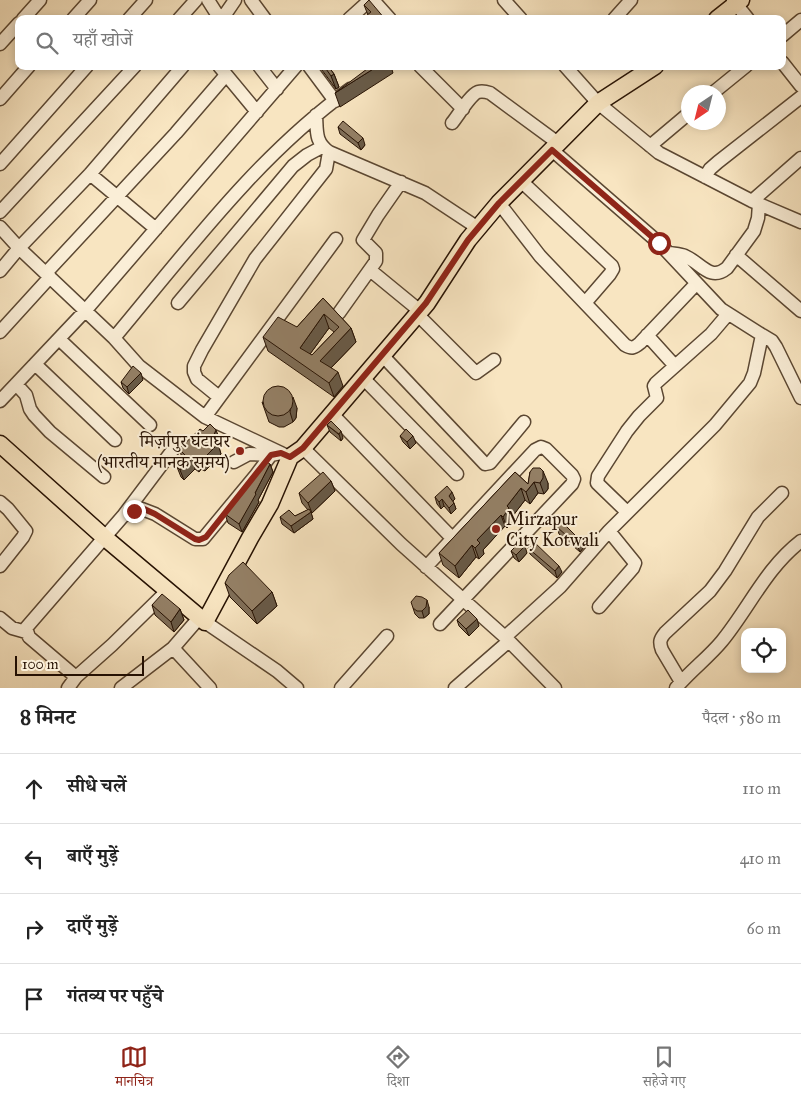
<!DOCTYPE html>
<html lang="hi">
<meta charset="utf-8">
<style>
:root{--surface:#fff;--page:#f6f6f6;--text:#222;--muted:#767676;--line:#e0e0e0;--accent:#8f2418}
body{margin:0;font-family:"IM FELL Great Primer","Noto Serif Devanagari",serif;background:var(--page);color:var(--text)}
.controls{position:absolute;right:15px;bottom:15px;display:grid;overflow:hidden;border-radius:10px;box-shadow:0 2px 8px #0003}
.controls button{width:45px;height:45px;display:grid;place-items:center;padding:0;border:0;border-bottom:1px solid var(--line);background:var(--surface);color:var(--text);font:25px sans-serif}
.compass{position:absolute;left:681px;top:85px;width:45px;height:45px;border-radius:50%;background:var(--surface);box-shadow:0 2px 8px #0003;rotate:215deg}
.scale{position:absolute;left:15px;bottom:12px;width:129px;box-sizing:border-box;padding-left:5px;border:2px solid #271203;border-top:0;font-size:14px;line-height:18px;white-space:nowrap;color:#271203;-webkit-text-stroke:4px #faeed7;paint-order:stroke}
.stop{position:absolute;width:15px;height:15px;margin:-11px;border:4px solid #8f2418;border-radius:50%;background:#fff}
.stop.end{background:#8f2418;border-color:#fff;box-shadow:0 1px 5px #0008}
.list{margin:0;padding:0;list-style:none}
h2{display:flex;justify-content:space-between;align-items:center;height:65px;margin:0;padding:0 20px;font-size:21px}
h2 small{font-size:16px;font-weight:400;color:var(--muted)}
.list li{display:grid;grid-template-columns:32px 1fr auto;gap:15px;align-items:center;box-sizing:border-box;height:70px;padding:0 20px;border-top:1px solid var(--line)}
.list b{display:block;font-size:19px;white-space:nowrap}
.list em{font-size:16px;font-style:normal;color:var(--muted)}
.icon{flex:none;width:28px;height:28px;fill:none;stroke:currentColor;stroke-width:2;stroke-linecap:round;stroke-linejoin:round}
.map{position:relative;flex:none;width:801px;height:688px;overflow:hidden}
.search{position:absolute;background:var(--surface);box-shadow:0 2px 8px #0003;left:15px;right:15px;top:15px;height:55px;display:flex;align-items:center;gap:12px;box-sizing:border-box;padding:0 18px;border-radius:10px;color:var(--muted);font-size:19px}
.sheet{height:345px;background:var(--surface)}
nav{display:flex;justify-content:space-around;align-items:center;box-sizing:border-box;height:70px;border-top:1px solid var(--line);background:var(--surface);font-size:14px;color:var(--muted)}
nav a{display:grid;justify-items:center;gap:2px}
nav .on{color:var(--accent)}
.map>svg:first-child{display:block}
.lines{fill:none;stroke-linecap:round;stroke-linejoin:round}
.minor-casing{stroke:#5b4732;stroke-width:15}
.major-casing{stroke:#271203;stroke-width:19}
.minor{stroke:#faeed7;stroke-width:12}
.major{stroke:#f8e5c1;stroke-width:16}
.wall{fill:#7f6e58;stroke:#271203;fill-rule:evenodd}
.shaded-wall{fill:#685a47;stroke:#271203}
.building{fill:#948066;stroke:#271203;fill-rule:evenodd}
.route{stroke:#8f2418;stroke-width:6}
.poi-dot{fill:#8f2418;stroke:#faeed7;stroke-width:2}
.labels{text-anchor:middle;dominant-baseline:central;stroke-width:4;stroke-linejoin:round;paint-order:stroke}
.poi-label{font-size:18px;fill:#271203;stroke:#faeed7;text-anchor:end}
</style>
<div class="map">
<svg width="801" height="688" viewBox="0 0 801 688">
<rect width="100%" height="100%" fill="#f8e5c1"/>
<filter id="stains"><feTurbulence type="fractalNoise" baseFrequency=".004" numOctaves="4"/><feColorMatrix values="0 0 0 0 .2 0 0 0 0 .09 0 0 0 0 .02 0 0 0 .5 -.17"/></filter>
<radialGradient id="worn" r=".72"><stop offset=".6" stop-color="#630" stop-opacity="0"/><stop offset="1" stop-color="#630" stop-opacity=".3"/></radialGradient>
<g class="lines">
<g class="minor-casing">
<path id="minor" d="M208,0L220,19
M251,0L265,19
M373,0L390,19
M504,0L521,19
M733,0L748,19
M23,19L40,0
M73,19L90,0
M129,19L146,0
M179,19L196,0
M222,19L235,0
M349,19L370,0
M614,19L631,0
M782,36L801,20
M0,44L19,23
M782,62L801,86
M219,66L257,112
M259,66L277,89
M309,66L335,101
M420,66L463,109
M565,66L598,103L659,153L752,201L801,222
M714,92L746,66
M0,99L29,66
M316,115C317,132 315,142 329,152L425,193L478,228
M452,123C458,116 470,95 478,92C482,91 487,92 490,93L558,143
M650,146L688,114
M0,164L87,66
M90,174L156,229
M705,177L710,169L718,162L801,97
M521,181L612,266L613,269L610,274L585,303
M752,201L801,158
M499,203L540,256L625,345C632,349 634,348 640,343L696,284
M0,212L135,66
M0,227L19,248L114,338L139,366L205,417L283,454
M669,253C674,254 680,254 685,256C701,263 710,282 727,268L754,231L758,218L759,204
M736,255L801,311
M370,270L420,311
M0,271L19,248L90,174L183,66
M46,273L176,133L226,75
M178,303L293,166L307,155L322,147
M339,313L376,261V253L363,240L378,215L401,182
M417,314L476,373L494,360
M0,332L50,277
M647,335L675,366
M762,335L772,341L776,347L801,398
M114,338C187,251 257,156 350,89
M59,339L150,425
M382,355L485,464L490,463L524,422
M35,364L115,440
M363,378L457,474
M16,384L26,395L30,409L34,415L50,432L104,477
M219,397L197,379L194,372V366L202,350L255,259L326,169L329,152
M0,401L85,311L296,66
M332,414L453,539
M205,417L336,239
M303,448L401,544L505,637L555,688
M234,462L249,454L271,455
M0,502L8,509L26,531L23,537L0,566
M627,512L597,483L598,476L627,431L639,416L657,398L654,386L656,383L711,334L728,314
M123,516L178,443
M426,567L535,450L541,447L546,449L572,475L574,479L572,484L440,624
M599,607L633,568L635,563L609,531
M0,618L12,628L26,632
M205,622L277,671L297,688
M505,637L560,587L609,531L715,425L750,383L754,373L762,335L721,309L659,243L552,150
M173,648L210,688
M76,677L29,637L26,628L123,516L142,509L155,514L195,539H203L256,475L271,455L281,453
M681,682L662,650C659,642 660,639 665,633L710,591L725,571L758,517L782,493
M68,688L76,677L112,645L163,595
M121,688L173,648L199,618
M341,688L387,636
M455,688L509,641
M676,688C690,671 708,658 722,641C749,608 766,568 801,541"/>
</g>
<g class="major-casing">
<path id="major" d="M717,19L741,0
M0,444L104,537L205,622L250,538L270,504L290,457L303,448L427,303L468,240L499,203L598,103L655,66"/>
</g>
<use href="#minor" class="minor"/>
<use href="#major" class="major"/>
</g>
<path class="wall" d="M364,5L385,19L368,15Z
M319,66H328L334,74L339,87L336,89Z
M338,127L365,145L361,150L340,134Z
M323,298L351,328L356,342L331,368L343,386L334,397L268,351L263,337L297,327ZM329,328L334,332L312,355L310,354Z
M143,380L129,394L123,388L121,382Z
M262,402L297,408L296,418L293,422L284,427H279L269,422Z
M327,425L343,438L341,441L330,432Z
M400,436L416,443L410,449L403,442Z
M220,440L218,444L221,454L205,471L201,469L199,472L195,469L184,480L181,477L177,467L183,460L179,449Z
M270,464L273,472L258,500L259,502L242,532L228,523L225,514Z
M515,472L528,484L530,472L548,483V489L544,494L538,493L530,504L525,500L512,517L513,520L507,528L505,526L483,550L484,554L479,559L476,557L459,578L443,565L439,553Z
M331,481L335,491L312,513H311L313,519L294,533L282,524L280,517L295,516L308,510L302,503L299,493Z
M435,497L455,499L453,501L456,509L451,514L444,506L441,509L437,504Z
M557,527L581,541L584,547L580,552L559,534Z
M528,548L562,572L557,578L530,554Z
M511,551L527,553L519,562L514,558Z
M225,583L272,592L277,606L257,624L230,597Z
M152,605L180,609L184,620L174,632L155,615Z
M429,607V614L424,618H419L415,614L413,608Z
M457,620L479,626L469,636L459,626Z"/>
<path class="shaded-wall" d="M378,66H391L393,73L340,107L335,93Z
M334,74L339,87L336,89L331,76Z
M363,138L365,145L361,150L358,143Z
M324,314L329,328L305,361L300,348Z
M351,328L356,342L325,374L320,361Z
M338,372L343,386L334,397L329,383Z
M141,373L143,380L129,394L127,387Z
M293,397L297,408L296,418L293,422L290,412Z
M216,430L220,440L218,444L221,454L205,471L201,461Z
M341,431L343,438L341,441L339,434Z
M413,436L416,443L410,449L407,442Z
M192,459L195,469L184,480L180,470Z
M197,459L201,469L199,472L195,461Z
M270,464L273,472L258,500L259,502L242,532L239,524Z
M543,471L548,483V489L544,494L540,483Z
M331,481L335,491L312,513L308,503Z
M534,482L538,493L530,504L526,492Z
M521,488L525,500L512,517L513,520L507,528L503,517L507,506Z
M452,492L455,499L451,503L449,496Z
M442,499L444,506L441,509L439,502Z
M454,503L456,509L451,514L449,508Z
M311,512L313,519L294,533L291,526Z
M501,515L505,526L483,550L484,554L479,559L475,548L477,540Z
M581,541L584,547L580,552L577,545Z
M472,545L476,557L459,578L455,566Z
M525,546L527,553L519,562L516,555Z
M559,566L562,572L557,578L555,571Z
M272,592L277,606L257,624L252,611Z
M427,600L429,607V614L424,618L422,611Z
M180,609L184,620L174,632L171,622Z
M477,619L479,626L469,636L466,629Z"/>
<path class="building" d="M369,0L385,19H362L371,12L364,5Z
M324,66H328L334,74L331,76Z
M371,66H378L335,93Z
M343,121L363,138L358,143L338,127Z
M323,298L351,328L320,361L338,372L329,383L263,337L278,317L297,327ZM324,314L339,327L312,355L300,348Z
M133,366L141,373L127,387L121,382Z
M263 401a15 15 0 1 1 30 0a15 15 0 1 1-30 0Z
M331,421L341,431L339,434L327,425Z
M210,424L216,430L212,439L218,444L201,461L197,459L195,461L192,459L180,470L177,467L186,456L179,449L200,429L203,431Z
M406,429L413,436L407,442L400,436Z
M267,462L270,464L255,493L256,494L239,524L225,514Z
M533,468H540L543,471V478L540,483L534,482L526,492L521,488L507,506L509,508L503,517L501,515L477,540L480,543L475,548L472,545L455,566L439,553L515,472L528,484L530,472Z
M323,472L331,481L308,503L299,493Z
M447,486L452,492L449,496L454,503L449,508L442,499L439,502L435,497Z
M309,509L311,512L291,526L280,517L289,510L295,516Z
M562,522L581,541L577,545L557,527Z
M533,541L559,566L555,571L528,548Z
M520,542L525,546L516,555L511,551Z
M243,562L272,592L252,611L225,583L229,575Z
M162,594L180,609L171,622L152,605Z
M416,596L422,597L427,600L426,607L422,611H417L413,608L411,602Z
M468,610L477,619L466,629L457,620Z"/>
<g class="lines">
<path class="route" d="M134,511L142,508L155,514L195,539L199,540L206,537L271,455L281,453L290,457L303,448L426,303L468,240L499,203L552,150L659,243"/>
</g>
<g class="poi-dot">
<circle cx="240" cy="451" r="5"/>
<circle cx="496" cy="529" r="5"/>
</g>
<g class="labels">
<g class="poi-label">
<text x="230" y="441">मिर्ज़ापुर घंटाघर<tspan x="230" dy="21">(भारतीय मानक समय)</tspan></text>
<text x="506" y="519" text-anchor="start">Mirzapur<tspan x="506" dy="21">City Kotwali</tspan></text>
</g>
</g>
<rect width="100%" height="100%" filter="url(#stains)"/>
<rect width="100%" height="100%" fill="url(#worn)"/>
</svg>
<div class="controls">
<button><svg class="icon" aria-label="locate" viewBox="0 0 24 24"><circle cx="12" cy="12" r="6"/><path d="M12 2v4M12 18v4M2 12h4M18 12h4"/></svg></button>
</div>
<svg class="compass" viewBox="-18 -18 36 36"><path d="M0-13l5 13h-10z" fill="#e53935"/><path d="M0 13l5-13h-10z" fill="#767676"/></svg>
<div class="scale">100 m</div>
<div class="stop" style="left:659px;top:243px"></div>
<div class="stop end" style="left:134px;top:511px"></div>
<div class="search"><svg class="icon" aria-label="search" viewBox="0 0 24 24"><circle cx="10" cy="10" r="6"/><path d="M15 15l6 6"/></svg>यहाँ खोजें</div>
</div>
<section class="sheet">
<h2>8 मिनट<small>पैदल · 580 m</small></h2>
<ul class="list">
<li><svg class="icon" aria-label="ahead" viewBox="0 0 24 24"><path d="M12 20V5M6 11l6-6 6 6"/></svg><div><b>सीधे चलें</b></div><em>110 m</em></li>
<li><svg class="icon" aria-label="left" viewBox="0 0 24 24"><path d="M17 20v-9H6M10 6l-5 5 5 5"/></svg><div><b>बाएँ मुड़ें</b></div><em>410 m</em></li>
<li><svg class="icon" aria-label="right" viewBox="0 0 24 24"><path d="M7 20v-9h11M14 6l5 5-5 5"/></svg><div><b>दाएँ मुड़ें</b></div><em>60 m</em></li>
<li><svg class="icon" aria-label="arrive" viewBox="0 0 24 24"><path d="M6 21V4h12l-3 4 3 4H6"/></svg><div><b>गंतव्य पर पहुँचे</b></div></li>
</ul>
</section>
<nav>
<a class="on"><svg class="icon" aria-label="map" viewBox="0 0 24 24"><path d="M3 6l6-2 6 2 6-2v14l-6 2-6-2-6 2zM9 4v14M15 6v14"/></svg>मानचित्र</a>
<a><svg class="icon" aria-label="directions" viewBox="0 0 24 24"><path d="M12 3l9 9-9 9-9-9zM9 14v-3h6M13 9l2 2-2 2"/></svg>दिशा</a>
<a><svg class="icon" aria-label="saved" viewBox="0 0 24 24"><path d="M7 4h10v16l-5-4-5 4z"/></svg>सहेजे गए</a>
</nav>
